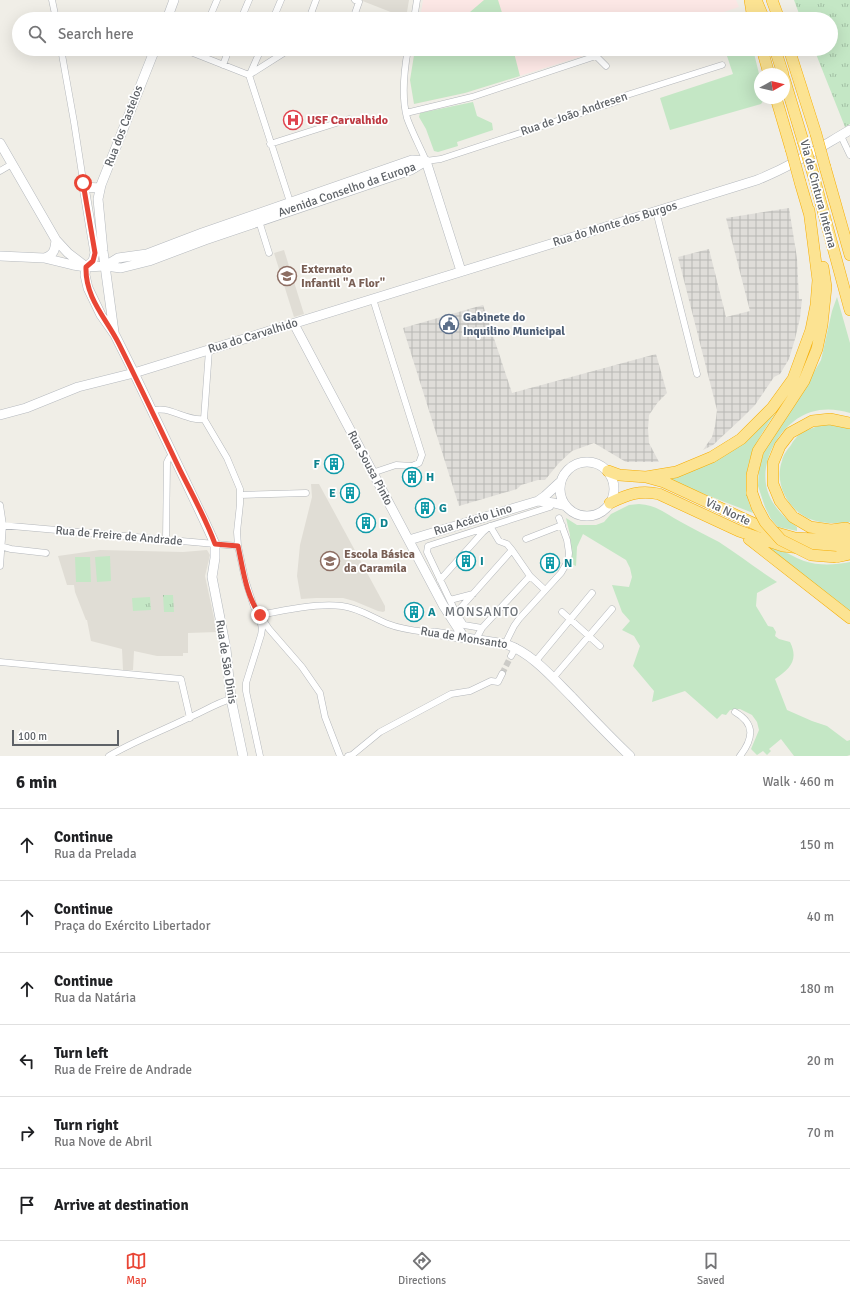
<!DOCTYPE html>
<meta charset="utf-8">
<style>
:root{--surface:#fff;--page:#f6f6f6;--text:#202124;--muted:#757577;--line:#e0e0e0;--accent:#e94535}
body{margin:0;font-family:Signika,sans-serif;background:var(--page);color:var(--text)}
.compass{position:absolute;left:754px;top:68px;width:36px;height:36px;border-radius:50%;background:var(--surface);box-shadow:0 4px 16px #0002;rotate:82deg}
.scale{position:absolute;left:12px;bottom:10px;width:107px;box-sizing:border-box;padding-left:4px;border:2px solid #5e6267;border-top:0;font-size:11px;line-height:14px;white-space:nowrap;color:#5e6267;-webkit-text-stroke:3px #fff;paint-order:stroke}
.stop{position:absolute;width:12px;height:12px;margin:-9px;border:3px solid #e94535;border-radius:50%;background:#fff}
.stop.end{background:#e94535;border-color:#fff;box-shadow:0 1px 4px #0008}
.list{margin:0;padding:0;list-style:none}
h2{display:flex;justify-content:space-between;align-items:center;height:52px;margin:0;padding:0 16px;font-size:17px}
h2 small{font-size:13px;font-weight:400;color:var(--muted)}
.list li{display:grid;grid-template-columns:26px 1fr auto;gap:12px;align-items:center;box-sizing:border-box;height:72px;padding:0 16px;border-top:1px solid var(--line)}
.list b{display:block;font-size:15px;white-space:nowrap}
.list p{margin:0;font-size:13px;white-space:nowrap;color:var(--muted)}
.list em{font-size:13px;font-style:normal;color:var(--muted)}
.icon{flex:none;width:22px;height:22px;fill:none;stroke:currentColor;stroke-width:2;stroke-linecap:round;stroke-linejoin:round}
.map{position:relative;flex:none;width:850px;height:756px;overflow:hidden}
.search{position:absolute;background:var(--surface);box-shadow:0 4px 16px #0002;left:12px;right:12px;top:12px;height:44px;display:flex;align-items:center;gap:10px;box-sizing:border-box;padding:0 14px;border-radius:22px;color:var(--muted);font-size:15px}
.sheet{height:484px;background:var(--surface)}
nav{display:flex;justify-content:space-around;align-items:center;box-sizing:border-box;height:56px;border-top:1px solid var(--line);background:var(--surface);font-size:11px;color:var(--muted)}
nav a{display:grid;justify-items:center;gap:2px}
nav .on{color:var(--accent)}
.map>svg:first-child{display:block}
.industrial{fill:url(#industrial-grid)}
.education{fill:#e0ddd5}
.medical{fill:#fce7e5}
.green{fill:#c4e7c5}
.park{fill:url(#park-tufts)}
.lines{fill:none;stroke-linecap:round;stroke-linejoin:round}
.street-tunnel{stroke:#cccbc7;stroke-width:6;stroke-dasharray:6 3;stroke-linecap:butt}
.street-casing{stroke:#b4b7bb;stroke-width:7}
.secondary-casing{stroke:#b5b9be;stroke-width:10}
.highway-casing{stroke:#f6ad02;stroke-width:12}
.street{stroke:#fff;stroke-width:6}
.secondary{stroke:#fff;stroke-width:9}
.highway{stroke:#fce392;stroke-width:11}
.highway-bridge-casing{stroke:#f6ad02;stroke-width:12;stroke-linecap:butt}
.highway-bridge{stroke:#fce392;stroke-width:11}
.route{stroke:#e94535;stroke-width:5}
.labels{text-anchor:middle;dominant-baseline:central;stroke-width:3.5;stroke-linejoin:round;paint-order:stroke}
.street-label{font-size:12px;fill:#5e6267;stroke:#fff}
.health-label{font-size:12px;font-weight:bold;fill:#be3a42;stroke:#fff;text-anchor:start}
.education-label{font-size:12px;font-weight:bold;fill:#785e54;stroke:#fff;text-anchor:start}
.service-label{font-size:12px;font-weight:bold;fill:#4e5e75;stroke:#fff;text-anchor:start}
.culture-label{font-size:12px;font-weight:bold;fill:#0d838f;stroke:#fff;text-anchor:start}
.neighbourhood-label{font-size:13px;letter-spacing:1px;fill:#6f7479;stroke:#fff}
</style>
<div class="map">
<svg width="850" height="756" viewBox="0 0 850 756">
<defs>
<pattern id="industrial-grid" width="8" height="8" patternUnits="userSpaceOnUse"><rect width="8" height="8" fill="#dfddd9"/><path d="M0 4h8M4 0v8" fill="none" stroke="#b8b7b4"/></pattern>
<pattern id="park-tufts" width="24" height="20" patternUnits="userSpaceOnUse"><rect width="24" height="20" fill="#c4e7c5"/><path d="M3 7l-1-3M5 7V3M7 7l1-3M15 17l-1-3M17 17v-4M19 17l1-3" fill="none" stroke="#a2bfa4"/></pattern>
</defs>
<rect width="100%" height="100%" fill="#f0eee7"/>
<path class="industrial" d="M789,208L797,258L799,299H802L800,318L795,339L789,359L780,374L774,377L755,405L742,418L713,445L703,450L712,437L715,426L717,410L678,257L709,249L726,317L750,311L726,218Z
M483,305L512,393L656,354L667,393L658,402L649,415L648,429L649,443L659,462H626L594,443L572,451L559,463L545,480H538L521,485L517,489L459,506L403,328Z"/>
<path class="education" d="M360,0H409L406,18Z
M284,250L304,314L294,317L274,253Z
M311,484H319L385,606V611L383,612L378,611L354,601L343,598H316L301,599L297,576L300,545L312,497Z
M100,550L183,552L207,550L210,555L205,576L217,632L188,633V653H183V656H157L134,651L133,670H123L122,649L91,641L87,620H86L75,592L74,585H67L58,556Z"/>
<path class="medical" d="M423,0H736L739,7L702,19H420Z
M415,49H605L465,93L414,104L410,80Z"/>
<path class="green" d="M484,0H498L504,19L463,18Z
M415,49H513L520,76L465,93L414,104L410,80Z
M728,49H753L760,78V98H764V100L761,104L670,130L660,98L733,74L725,50Z
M473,102L477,116L492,123L493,130L457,142L458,146L438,152L434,151L426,129L419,117L420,113Z
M837,297L850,343V413C837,409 824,408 811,412C780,422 756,464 769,495C775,509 785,518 797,527V531L778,527L771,519L765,507L758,486L759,467L764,452L773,436L791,411L821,360L832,311Z
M791,390C770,423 738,456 748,499C749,504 751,508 753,513L663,478L699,467Z
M824,424H834L850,429V522C839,523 827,524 816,521C791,515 773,486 782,461C783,455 787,450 791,445C793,441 797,436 801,433C808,429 816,427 824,424Z
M639,504C657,505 666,514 681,522C693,529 706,535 719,542C739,555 757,569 777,582L757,593L756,606L768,626L773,627L776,632L775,636L779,639L790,642C799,660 790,669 775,679L787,710L812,721L827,726L847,741L850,740V755L847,756H794L781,739L769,749L771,751L767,755L763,751L757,755L751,749L759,730L757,722L752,715L740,709L730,710L726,715L722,714L717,719L685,691L652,702L654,691L633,666L640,646L634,636L622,630L630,621L622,612L612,585L629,587L632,577L630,568L626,560L583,534L577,547L576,566L571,564L570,535L566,518L577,525H596L604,522L611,514L629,505Z
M763,545C768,546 774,547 778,549C787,552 795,558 804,561C819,566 835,565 850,562V612Z
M110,556L111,581L97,582L95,557Z
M75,557H90L91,582H76Z"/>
<path class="park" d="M794,0H850V124L845,127L814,49H831V19H801Z
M163,595H173L174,612H164Z
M150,597L151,610L133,611L132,598Z"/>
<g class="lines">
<path class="street-tunnel" d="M502,674L511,656"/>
<g class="street-casing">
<path id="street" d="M52,0L56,19
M209,19L217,0
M241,19L249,0
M273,19L281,0
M309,19L316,0
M353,19L359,2L355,0
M414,19L417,0
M61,49L74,122L84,187
M183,49L249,75
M408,49C404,71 401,96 407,118C412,132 420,147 426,161L441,159L618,101L627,95L722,65
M223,65L229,49
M250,74L261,49
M249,75L291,205
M249,75L290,49
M406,113L472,97L596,56L606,66
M841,136L850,155
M270,144L349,119
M0,171L12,164
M656,211L697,374
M259,221L269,253
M152,411C167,404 187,422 204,419L227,458L240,489V504L237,532L238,546L245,579L254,607L269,629L302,667L320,693L325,717L340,756
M204,419L209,350
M372,473L396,465L412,466L419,463L422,455L373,299
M240,495L306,493
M0,505L3,525L0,566
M0,525L238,546
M526,539L562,525
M166,540L167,462L169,458L173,456
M0,546L11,549L46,553
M440,580L483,532L490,526L499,541L507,544L512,550L530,576
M450,600L473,594
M562,612L600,646
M456,613L512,550
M260,615C284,610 317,603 342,606C359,608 373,618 388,624C403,630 419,631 434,633
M482,628L464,625L456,613L427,552L428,546L550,507
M476,639L482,628L530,576L545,590
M505,644L514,626L519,619L561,573L568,561L569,553L567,540L559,518
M511,656L516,647
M0,662L181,679L190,718
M535,662L592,593
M553,678L612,609
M735,712C756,724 753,739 740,756
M109,756C134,741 162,731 188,718C203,712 216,703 231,699
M260,756L246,691V683L261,635L262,629L260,619
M348,756L352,755L380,732L451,694L470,691L491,681L498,682L502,674"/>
</g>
<g class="secondary-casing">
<path id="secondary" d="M167,19L174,0
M0,143L56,240L68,253L85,266
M426,161L461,271
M0,256L44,258L73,265L86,267L105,266L121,268L149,261L205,240L411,170L426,161
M44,258C54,255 55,250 56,240
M105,266L118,258L147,254L202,233L412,160L426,161
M86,267L85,275L88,288L101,315L115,335L134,373L204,520L215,544V558L212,577L226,649L231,699L243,756
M86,267L93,261L95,253L84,187L100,188
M294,324L443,605L463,636
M114,332L103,251L98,199L101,185L155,49
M0,415L26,408L78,387L134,373L757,180C790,167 819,148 850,130
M560 489a27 27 0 1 1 54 0a27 27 0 1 1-54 0Z
M538,501L554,503L566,506
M409,540L538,501L545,496L559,483
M434,633L505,644C531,652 553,678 572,697C591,717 610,737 630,756"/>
</g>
<g class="highway-casing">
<path id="highway" d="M750,0L753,19
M756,0L764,19
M772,0L779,19
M762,49L769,74
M775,49L783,74
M789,49L816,134
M784,78L803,141
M776,98L791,149
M825,167L850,255
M813,174L850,310
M800,182L810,216
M608,471L619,475L646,477L664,482L770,531L795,538L816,539L833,538L850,533
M646,477L676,472L712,457L741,439L772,408L793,379L811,330L816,305L818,280L809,210
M752,493V475L758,451L804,381L817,349L822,325L826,287L823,267
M610,503C628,494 640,490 659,494L739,531L783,546L809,549L850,544
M846,528L831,530L810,527L793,517L780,501L773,484V463L780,446L790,433L812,421L830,419L850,423
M749,539L850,618
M836,557L850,554"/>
</g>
<use href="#street" class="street"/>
<use href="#secondary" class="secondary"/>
<use href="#highway" class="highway"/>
<g class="highway-bridge-casing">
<path id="highway-bridge" d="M816,134L825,167
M803,141L813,174
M791,149L800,182
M752,493L757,507L765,522L781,540L811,555L836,557"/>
</g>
<use href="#highway-bridge" class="highway-bridge"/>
</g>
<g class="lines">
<path class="route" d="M83,183L95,253L93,261L86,267C85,298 106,318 119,344C140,386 160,428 180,470C192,494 206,519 215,544L238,546C243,569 246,596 260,615"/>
</g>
<defs>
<g id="hospital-ring" transform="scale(1)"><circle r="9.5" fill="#fff" stroke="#e0444e" stroke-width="1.5"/><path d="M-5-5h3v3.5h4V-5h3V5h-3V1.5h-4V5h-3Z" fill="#e0444e"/></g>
<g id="school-ring" transform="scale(1)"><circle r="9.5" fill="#fff" stroke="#8d6e63" stroke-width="1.5"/><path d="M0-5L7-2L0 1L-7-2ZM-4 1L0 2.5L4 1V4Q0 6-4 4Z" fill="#8d6e63"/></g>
<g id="civic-ring" transform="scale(1)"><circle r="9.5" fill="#fff" stroke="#5c6f8a" stroke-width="1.5"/><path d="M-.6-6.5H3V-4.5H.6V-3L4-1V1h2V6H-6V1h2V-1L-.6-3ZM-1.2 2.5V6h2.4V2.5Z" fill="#5c6f8a"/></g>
<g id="building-ring" transform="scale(1)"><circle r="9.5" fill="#fff" stroke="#0f9aa8" stroke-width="1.5"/><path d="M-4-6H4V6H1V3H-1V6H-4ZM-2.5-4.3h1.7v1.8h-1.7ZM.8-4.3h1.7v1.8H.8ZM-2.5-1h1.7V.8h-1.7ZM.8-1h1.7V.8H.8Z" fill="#0f9aa8"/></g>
</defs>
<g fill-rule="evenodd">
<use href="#hospital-ring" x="293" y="120"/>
<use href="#school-ring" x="287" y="276"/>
<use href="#civic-ring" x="449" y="324"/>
<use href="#building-ring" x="334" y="464"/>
<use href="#building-ring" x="412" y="477"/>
<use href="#building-ring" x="350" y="493"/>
<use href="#building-ring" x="425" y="508"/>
<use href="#building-ring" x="366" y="523"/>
<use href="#school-ring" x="330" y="561"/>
<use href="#building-ring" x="466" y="561"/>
<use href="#building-ring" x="550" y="563"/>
<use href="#building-ring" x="414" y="612"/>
</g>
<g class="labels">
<g class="street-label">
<text transform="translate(574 114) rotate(-19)">Rua de João Andresen</text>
<text transform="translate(124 126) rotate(-69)">Rua dos Castelos</text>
<text transform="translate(347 190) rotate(-19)">Avenida Conselho da Europa</text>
<text transform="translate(818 194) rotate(75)">Via de Cintura Interna</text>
<text transform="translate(615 224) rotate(-17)">Rua do Monte dos Burgos</text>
<text transform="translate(253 336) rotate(-17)">Rua do Carvalhido</text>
<text transform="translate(370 468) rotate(62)">Rua Sousa Pinto</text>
<text transform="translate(728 512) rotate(25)">Via Norte</text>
<text transform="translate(473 520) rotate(-17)">Rua Acácio Lino</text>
<text transform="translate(119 536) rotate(5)">Rua de Freire de Andrade</text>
<text transform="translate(464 638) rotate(9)">Rua de Monsanto</text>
<text transform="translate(226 662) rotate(81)">Rua de São Dinis</text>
</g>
<g class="health-label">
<text x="307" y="120">USF Carvalhido</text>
</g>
<g class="education-label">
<text x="301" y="269">Externato<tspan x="301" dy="14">Infantil "A Flor"</tspan></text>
<text x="344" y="554">Escola Básica<tspan x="344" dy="14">da Caramila</tspan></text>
</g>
<g class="service-label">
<text x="463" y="317">Gabinete do<tspan x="463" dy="14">Inquilino Municipal</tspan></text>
</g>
<g class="culture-label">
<text x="320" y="464" text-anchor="end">F</text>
<text x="426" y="477">H</text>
<text x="336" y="493" text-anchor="end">E</text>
<text x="439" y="508">G</text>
<text x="380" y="523">D</text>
<text x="480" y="561">I</text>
<text x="564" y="563">N</text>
<text x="428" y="612">A</text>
</g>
<g class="neighbourhood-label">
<text x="482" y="612">MONSANTO</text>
</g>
</g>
</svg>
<svg class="compass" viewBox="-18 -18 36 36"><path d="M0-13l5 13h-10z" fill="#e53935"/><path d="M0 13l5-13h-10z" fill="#757577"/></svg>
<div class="scale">100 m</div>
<div class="stop" style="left:83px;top:183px"></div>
<div class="stop end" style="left:260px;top:615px"></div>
<div class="search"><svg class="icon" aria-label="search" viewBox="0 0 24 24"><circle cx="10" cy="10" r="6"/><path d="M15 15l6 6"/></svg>Search here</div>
</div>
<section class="sheet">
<h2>6 min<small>Walk · 460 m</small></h2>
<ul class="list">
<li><svg class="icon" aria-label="ahead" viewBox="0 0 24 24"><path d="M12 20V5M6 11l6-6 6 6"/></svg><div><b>Continue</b><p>Rua da Prelada</p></div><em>150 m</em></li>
<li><svg class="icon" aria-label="ahead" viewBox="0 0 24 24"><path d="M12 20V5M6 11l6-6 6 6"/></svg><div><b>Continue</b><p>Praça do Exército Libertador</p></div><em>40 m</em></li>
<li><svg class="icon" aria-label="ahead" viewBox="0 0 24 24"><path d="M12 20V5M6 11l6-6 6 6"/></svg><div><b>Continue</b><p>Rua da Natária</p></div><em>180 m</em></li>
<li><svg class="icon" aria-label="left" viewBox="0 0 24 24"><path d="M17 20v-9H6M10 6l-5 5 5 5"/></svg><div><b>Turn left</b><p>Rua de Freire de Andrade</p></div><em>20 m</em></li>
<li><svg class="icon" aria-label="right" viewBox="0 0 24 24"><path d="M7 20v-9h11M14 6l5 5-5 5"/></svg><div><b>Turn right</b><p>Rua Nove de Abril</p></div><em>70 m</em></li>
<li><svg class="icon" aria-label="arrive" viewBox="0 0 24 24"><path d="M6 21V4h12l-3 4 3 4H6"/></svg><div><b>Arrive at destination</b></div></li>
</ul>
</section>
<nav>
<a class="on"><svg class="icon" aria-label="map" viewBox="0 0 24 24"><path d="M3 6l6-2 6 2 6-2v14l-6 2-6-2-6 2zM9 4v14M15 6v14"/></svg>Map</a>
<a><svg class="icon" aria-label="directions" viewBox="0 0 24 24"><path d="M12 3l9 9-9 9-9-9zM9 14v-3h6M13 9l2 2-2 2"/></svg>Directions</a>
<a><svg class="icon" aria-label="saved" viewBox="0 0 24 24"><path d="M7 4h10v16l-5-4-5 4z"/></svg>Saved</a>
</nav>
